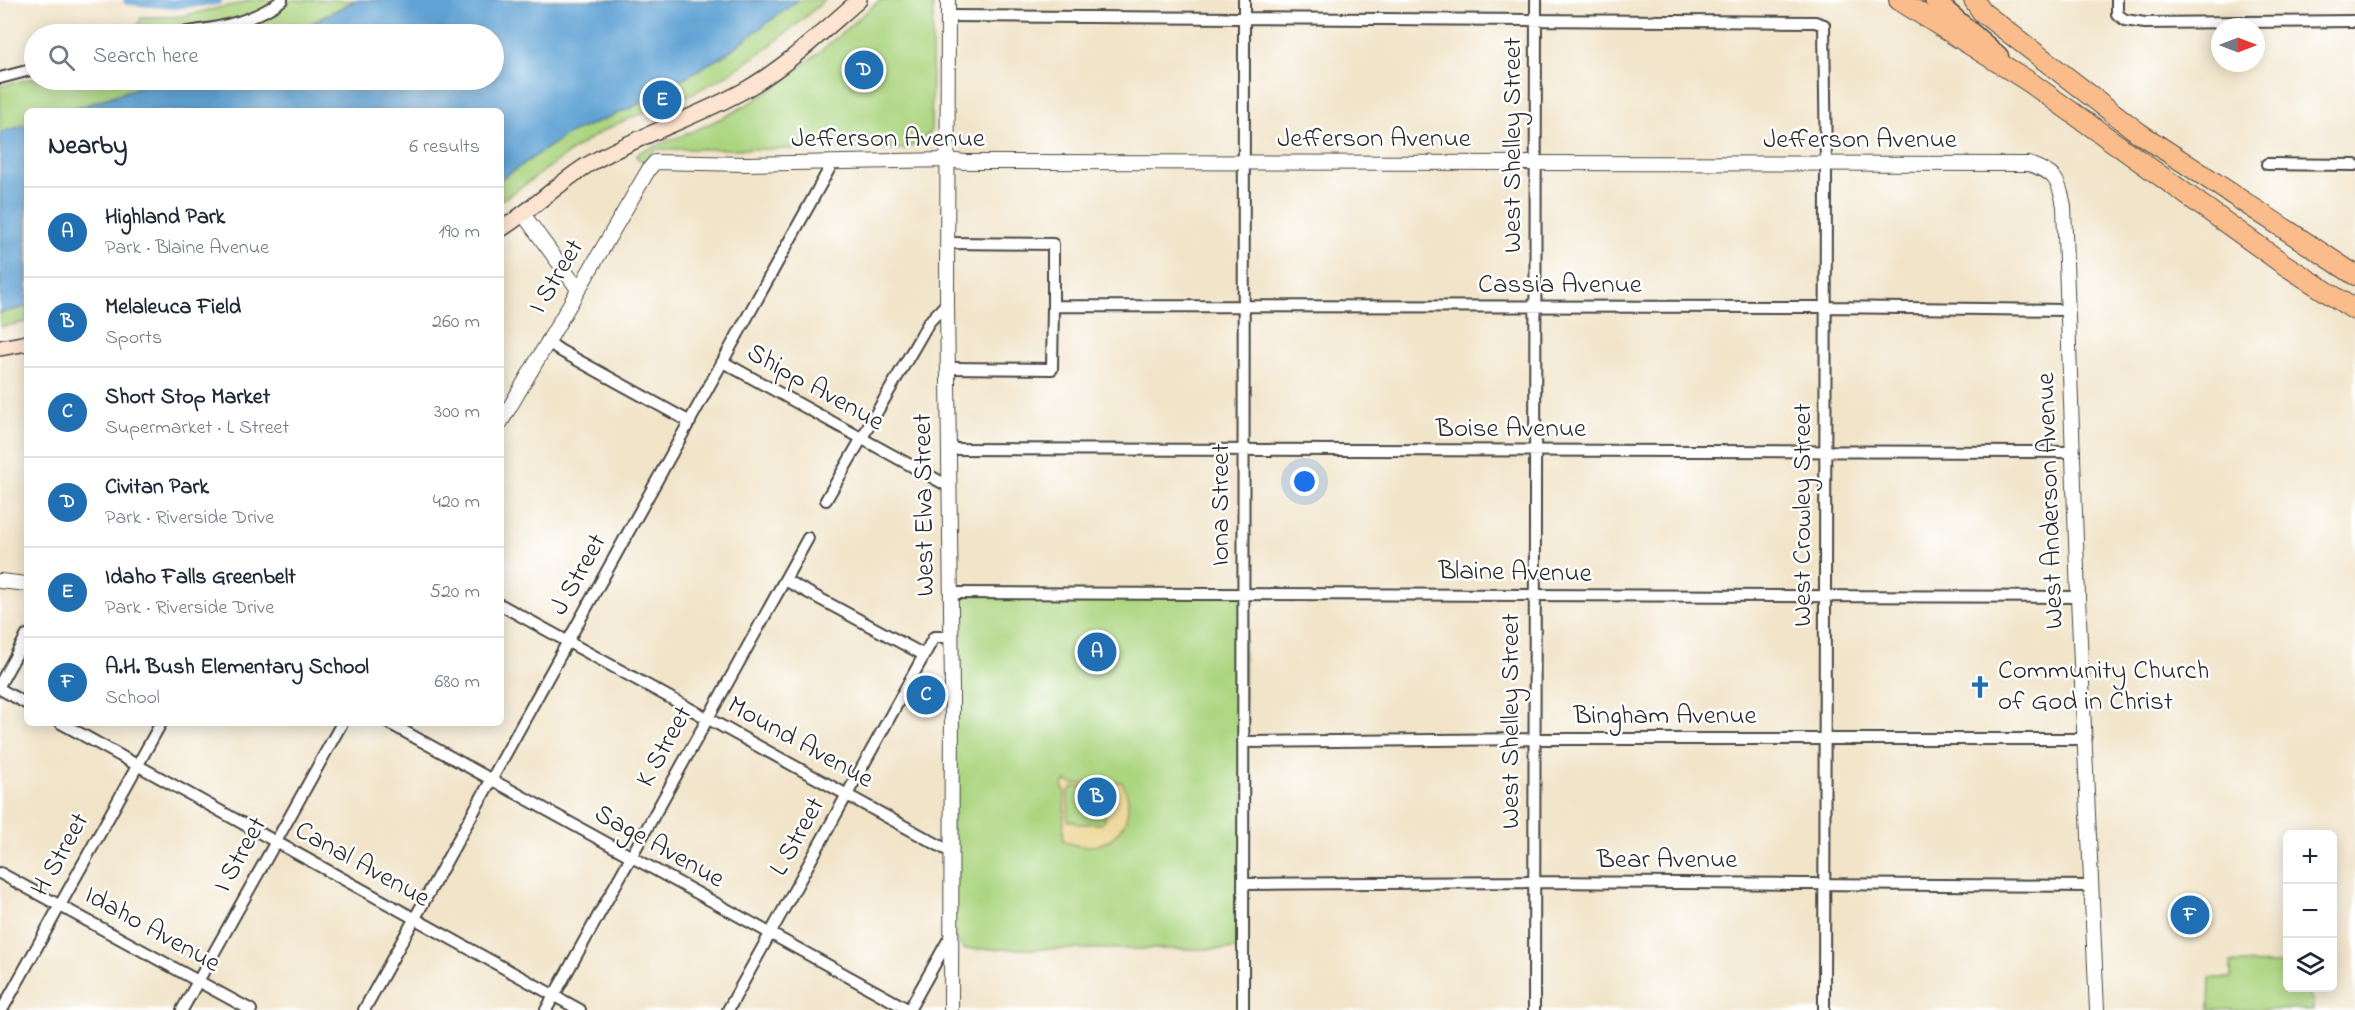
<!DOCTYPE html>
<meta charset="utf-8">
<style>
:root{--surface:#fff;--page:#f6f6f7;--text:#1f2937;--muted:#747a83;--line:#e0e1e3;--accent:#1f6fb2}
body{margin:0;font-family:"Indie Flower",sans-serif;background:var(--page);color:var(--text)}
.controls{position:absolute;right:18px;bottom:18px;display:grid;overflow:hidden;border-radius:9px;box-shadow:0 3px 15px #0003}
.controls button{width:54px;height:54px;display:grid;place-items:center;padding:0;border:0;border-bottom:2px solid var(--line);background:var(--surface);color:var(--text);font:30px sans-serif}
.compass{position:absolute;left:2211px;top:18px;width:54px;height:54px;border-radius:50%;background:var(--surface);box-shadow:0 3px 15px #0003;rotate:90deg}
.you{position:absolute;left:1305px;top:482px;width:21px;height:21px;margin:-15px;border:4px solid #fff;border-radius:50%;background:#1a73e8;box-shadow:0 0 0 9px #1a73e833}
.badge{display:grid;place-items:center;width:39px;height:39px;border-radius:50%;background:var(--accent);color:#fff;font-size:20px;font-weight:700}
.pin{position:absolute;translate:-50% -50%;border:3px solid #fff;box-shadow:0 2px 6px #0006}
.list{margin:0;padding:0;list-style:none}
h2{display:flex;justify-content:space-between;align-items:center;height:78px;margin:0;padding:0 24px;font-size:26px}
h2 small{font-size:20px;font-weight:400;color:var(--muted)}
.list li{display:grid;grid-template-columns:39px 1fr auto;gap:18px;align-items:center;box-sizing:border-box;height:90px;padding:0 24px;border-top:2px solid var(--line)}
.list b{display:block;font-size:22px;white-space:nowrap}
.list p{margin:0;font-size:20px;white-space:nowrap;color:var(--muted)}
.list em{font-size:20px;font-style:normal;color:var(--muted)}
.icon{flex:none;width:33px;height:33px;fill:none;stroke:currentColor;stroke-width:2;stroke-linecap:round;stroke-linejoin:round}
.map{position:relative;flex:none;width:2355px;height:1010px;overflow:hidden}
.search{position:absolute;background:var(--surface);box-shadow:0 3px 15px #0003;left:24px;top:24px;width:480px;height:66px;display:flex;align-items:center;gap:15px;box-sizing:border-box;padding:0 21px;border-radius:33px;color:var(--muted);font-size:22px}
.panel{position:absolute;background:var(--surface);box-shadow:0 3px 15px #0003;left:24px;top:108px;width:480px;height:618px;border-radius:9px}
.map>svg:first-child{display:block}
.green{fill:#acd580;stroke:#6c8056;stroke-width:1.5}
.sand{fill:#eeda9e;stroke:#8c8264;stroke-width:1.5;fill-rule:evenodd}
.water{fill:#60a3d4;stroke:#466780;stroke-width:1.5}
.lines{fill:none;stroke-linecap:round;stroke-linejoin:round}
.canal{stroke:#60a3d4;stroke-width:10}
.minor-casing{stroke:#494743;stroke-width:14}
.tertiary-casing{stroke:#494743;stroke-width:16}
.secondary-casing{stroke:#494743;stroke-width:18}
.trunk-casing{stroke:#494743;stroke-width:21}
.motorway-casing{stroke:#494743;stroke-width:22}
.minor{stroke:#fff;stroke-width:10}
.tertiary{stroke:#fff;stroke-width:14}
.secondary{stroke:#fde4d0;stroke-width:15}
.trunk{stroke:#f9bc8a;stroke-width:18}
.motorway{stroke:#f9bc8a;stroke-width:20}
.labels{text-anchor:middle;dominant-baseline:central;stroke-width:5;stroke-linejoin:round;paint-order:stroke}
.street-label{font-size:27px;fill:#2b2b2b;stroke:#fff}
.poi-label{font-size:27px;fill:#2b2b2b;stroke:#fff;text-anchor:start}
</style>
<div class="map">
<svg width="2355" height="1010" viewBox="0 0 2355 1010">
<rect width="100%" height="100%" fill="#fff"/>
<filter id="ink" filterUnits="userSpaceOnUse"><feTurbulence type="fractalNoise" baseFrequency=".0167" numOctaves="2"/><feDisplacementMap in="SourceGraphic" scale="12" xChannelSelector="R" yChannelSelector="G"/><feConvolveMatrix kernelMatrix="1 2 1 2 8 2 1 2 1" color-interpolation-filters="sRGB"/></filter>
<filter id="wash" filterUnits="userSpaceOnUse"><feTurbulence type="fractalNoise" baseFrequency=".008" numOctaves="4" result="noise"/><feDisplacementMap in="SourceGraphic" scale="24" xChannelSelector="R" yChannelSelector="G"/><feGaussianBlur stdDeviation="1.35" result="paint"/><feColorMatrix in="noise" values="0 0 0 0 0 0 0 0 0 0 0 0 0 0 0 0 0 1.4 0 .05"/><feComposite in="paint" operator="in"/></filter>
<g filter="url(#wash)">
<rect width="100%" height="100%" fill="#f1e4c9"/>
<path class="green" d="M249,0H356L291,34H133L142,17H177L243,3Z
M798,0H825C785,35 744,69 695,92C665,106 632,115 603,131C567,151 536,179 501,200V179L568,134L633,107L724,55Z
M880,0H933L931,132L907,149H662L654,150L643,161L637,158L636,156L642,151C676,138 711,125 743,107C793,79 836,37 880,0Z
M34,78V80H159L69,111H27V124L0,133V86Z
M27,307V322L0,327V313Z
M950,593L1244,594L1243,949H964L951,935Z
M2231,963L2287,964L2288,988H2305L2313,1002V1010H2209L2210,978H2231Z"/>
<path class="sand" d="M1066,781L1073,784L1122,782C1144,823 1103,862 1063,840L1065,792L1062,786ZM1073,787H1102V793L1105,797V820L1101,824H1078L1074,821H1068V792Z"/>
<path class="water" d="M356,0H798L724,55L633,107L568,134L501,179V111H69L159,80H494V34H291Z
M27,124V307L0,313V133Z"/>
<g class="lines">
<path class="canal" d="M128,0L172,4L217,0"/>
</g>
</g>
<g filter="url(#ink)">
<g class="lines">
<g class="minor-casing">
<path id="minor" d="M2117,0V14L2125,20L2145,23L2355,21
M948,16L1815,22L1824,25L1826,164L1824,1010
M174,34C213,29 250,24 282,0
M0,78L34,69
M2267,164L2355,165
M947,243L1053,244V306L1826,307L2067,310
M547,341L561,351L690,422
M723,362L950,487
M948,368L1052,369L1053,306
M949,449L2074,452
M826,500L929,322L947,303
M785,580L924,655
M950,593L2078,597
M501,605L951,852
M0,684L27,635
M0,689L27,704
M61,723L580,1010
M389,723L909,1010
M1243,742L1534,739H2086
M0,873L251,1010
M1243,884L1533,882L2092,886
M2,1010L161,723
M182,1010L342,723
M364,1010L833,162
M546,1010L808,538
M728,1010L934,637H951
M909,1010L951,935
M1243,1010L1244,0
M1534,1010L1536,0"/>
</g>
<g class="tertiary-casing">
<path id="tertiary" d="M948,0L947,303L952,687L951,1010
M523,214L578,289
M501,422L649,169L655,162L746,164L947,160L965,162L2029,164C2055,173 2059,179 2064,206L2078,597L2097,1010
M0,581L27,584"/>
</g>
<g class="secondary-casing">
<path id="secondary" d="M501,229C532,210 558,183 589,164C639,135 695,118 745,90C787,66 823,31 859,0
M0,348L27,343"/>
</g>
<g class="trunk-casing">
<path id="trunk" d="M1934,0L1999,56"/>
</g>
<g class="motorway-casing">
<path id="motorway" d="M1899,0L2031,83L2282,263L2355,310
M1974,0L1982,12L2139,133L2355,275"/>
</g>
<use href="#minor" class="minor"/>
<use href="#tertiary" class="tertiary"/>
<use href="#secondary" class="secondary"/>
<use href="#trunk" class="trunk"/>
<use href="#motorway" class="motorway"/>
</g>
</g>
<defs>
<g id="church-bare" transform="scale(1.8)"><path d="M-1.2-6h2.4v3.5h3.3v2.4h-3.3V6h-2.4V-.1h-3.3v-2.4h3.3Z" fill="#1f6fb2" stroke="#fff" stroke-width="2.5" paint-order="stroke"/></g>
</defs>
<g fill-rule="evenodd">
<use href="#church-bare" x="1980" y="687"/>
</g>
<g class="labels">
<g class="street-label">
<text x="888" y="139">Jefferson Avenue</text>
<text x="1374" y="139">Jefferson Avenue</text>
<text x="1860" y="140">Jefferson Avenue</text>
<text transform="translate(1513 145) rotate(-90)">West Shelley Street</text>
<text transform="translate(557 277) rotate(-59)">I Street</text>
<text x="1560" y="285">Cassia Avenue</text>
<text transform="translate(815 388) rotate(29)">Shipp Avenue</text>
<text x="1511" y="429">Boise Avenue</text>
<text transform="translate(2051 501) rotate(-92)">West Anderson Avenue</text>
<text transform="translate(925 505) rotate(-91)">West Elva Street</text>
<text transform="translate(1221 505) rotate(-90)">Iona Street</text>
<text transform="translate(1803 515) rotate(-90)">West Crowley Street</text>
<text transform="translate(1515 573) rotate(1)">Blaine Avenue</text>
<text transform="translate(579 575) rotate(-61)">J Street</text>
<text x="1665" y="716">Bingham Avenue</text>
<text transform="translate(1511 721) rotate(-90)">West Shelley Street</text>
<text transform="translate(800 743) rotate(29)">Mound Avenue</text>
<text transform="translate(665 747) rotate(-61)">K Street</text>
<text transform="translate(798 837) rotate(-61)">L Street</text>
<text transform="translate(659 847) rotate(29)">Sage Avenue</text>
<text transform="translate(61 855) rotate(-61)">H Street</text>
<text transform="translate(241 855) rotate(-61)">I Street</text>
<text x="1667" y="860">Bear Avenue</text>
<text transform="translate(362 865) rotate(29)">Canal Avenue</text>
<text transform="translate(152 930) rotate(29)">Idaho Avenue</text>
</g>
<g class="poi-label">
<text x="1998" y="671">Community Church<tspan x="1998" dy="31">of God in Christ</tspan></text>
</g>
</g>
</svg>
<div class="controls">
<button>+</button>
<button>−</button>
<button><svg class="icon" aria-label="layers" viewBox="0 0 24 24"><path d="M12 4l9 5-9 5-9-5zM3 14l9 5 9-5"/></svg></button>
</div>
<svg class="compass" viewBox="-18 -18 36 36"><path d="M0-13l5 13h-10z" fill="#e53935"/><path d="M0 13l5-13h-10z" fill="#747a83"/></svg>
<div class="you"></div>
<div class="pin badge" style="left:1097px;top:652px">A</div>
<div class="pin badge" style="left:1097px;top:797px">B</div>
<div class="pin badge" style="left:926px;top:695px">C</div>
<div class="pin badge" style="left:864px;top:70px">D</div>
<div class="pin badge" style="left:662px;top:100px">E</div>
<div class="pin badge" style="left:2190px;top:915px">F</div>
<div class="search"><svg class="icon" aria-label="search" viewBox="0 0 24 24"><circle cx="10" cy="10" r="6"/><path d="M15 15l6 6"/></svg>Search here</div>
<section class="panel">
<h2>Nearby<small>6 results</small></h2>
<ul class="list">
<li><span class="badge">A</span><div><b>Highland Park</b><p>Park · Blaine Avenue</p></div><em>190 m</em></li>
<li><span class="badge">B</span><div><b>Melaleuca Field</b><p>Sports</p></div><em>260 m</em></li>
<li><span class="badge">C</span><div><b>Short Stop Market</b><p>Supermarket · L Street</p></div><em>300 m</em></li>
<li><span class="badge">D</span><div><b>Civitan Park</b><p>Park · Riverside Drive</p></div><em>420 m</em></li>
<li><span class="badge">E</span><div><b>Idaho Falls Greenbelt</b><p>Park · Riverside Drive</p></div><em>520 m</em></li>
<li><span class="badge">F</span><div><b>A.H. Bush Elementary School</b><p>School</p></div><em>680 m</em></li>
</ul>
</section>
</div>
